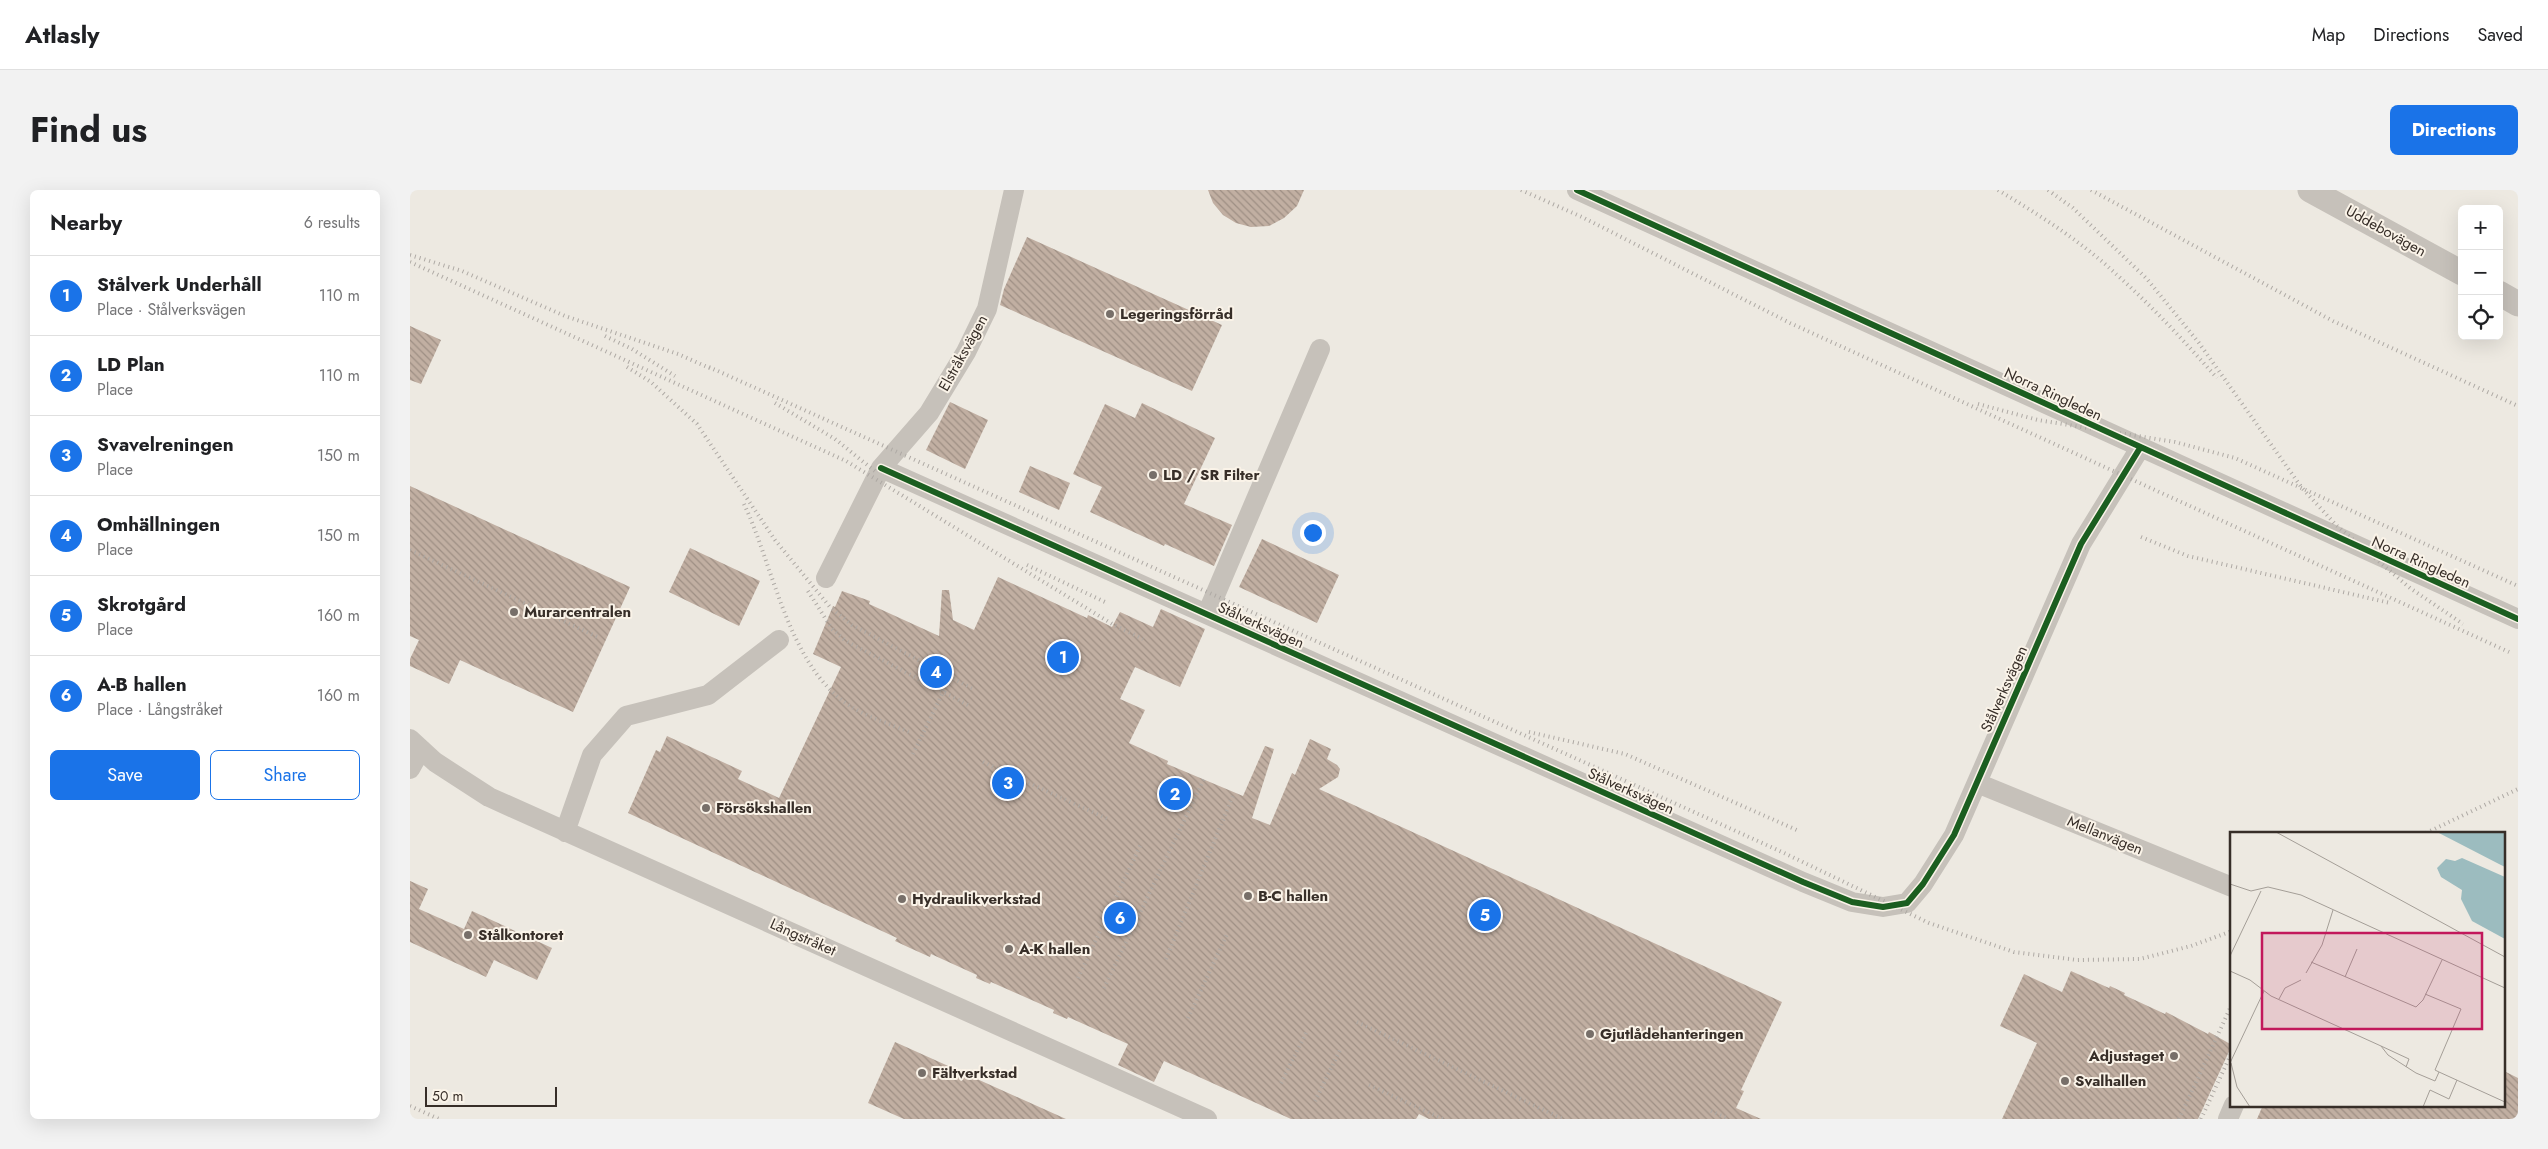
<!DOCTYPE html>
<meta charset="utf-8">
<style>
:root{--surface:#fff;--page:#f2f2f2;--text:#202124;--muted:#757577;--line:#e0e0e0;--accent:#1a73e8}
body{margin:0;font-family:Jost,sans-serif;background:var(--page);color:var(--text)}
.controls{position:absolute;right:15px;top:15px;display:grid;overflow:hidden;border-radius:8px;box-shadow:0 5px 20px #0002}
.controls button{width:45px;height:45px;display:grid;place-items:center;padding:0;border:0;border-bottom:1px solid var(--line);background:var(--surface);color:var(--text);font:25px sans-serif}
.scale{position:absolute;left:15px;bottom:12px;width:132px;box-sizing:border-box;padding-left:5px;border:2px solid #372e28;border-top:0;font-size:14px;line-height:18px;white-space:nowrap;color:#372e28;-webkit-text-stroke:4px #faf3e8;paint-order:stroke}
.you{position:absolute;left:902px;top:342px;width:18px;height:18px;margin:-12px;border:4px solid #fff;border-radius:50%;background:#1a73e8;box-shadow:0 0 0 8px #1a73e833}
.badge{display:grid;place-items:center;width:32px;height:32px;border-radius:50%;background:var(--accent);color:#fff;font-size:16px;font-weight:700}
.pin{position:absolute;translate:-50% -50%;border:2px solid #fff;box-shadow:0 1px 5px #0006}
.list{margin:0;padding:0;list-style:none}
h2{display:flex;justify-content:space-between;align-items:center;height:65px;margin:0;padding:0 20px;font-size:21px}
h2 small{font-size:16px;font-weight:400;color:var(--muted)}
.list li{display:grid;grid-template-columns:32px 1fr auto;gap:15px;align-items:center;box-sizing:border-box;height:80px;padding:0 20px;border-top:1px solid var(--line)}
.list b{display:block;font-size:19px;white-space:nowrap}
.list p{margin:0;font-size:16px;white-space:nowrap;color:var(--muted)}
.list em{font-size:16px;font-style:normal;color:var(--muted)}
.actions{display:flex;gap:10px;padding:15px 20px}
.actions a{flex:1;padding:11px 0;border:1px solid var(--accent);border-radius:8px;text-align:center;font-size:18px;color:var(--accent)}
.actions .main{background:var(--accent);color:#fff}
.icon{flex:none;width:28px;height:28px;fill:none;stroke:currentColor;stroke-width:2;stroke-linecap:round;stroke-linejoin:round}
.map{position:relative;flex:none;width:2108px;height:929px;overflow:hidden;border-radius:8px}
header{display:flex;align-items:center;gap:30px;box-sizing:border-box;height:70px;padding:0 25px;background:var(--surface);border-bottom:1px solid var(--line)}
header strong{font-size:24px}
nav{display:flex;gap:28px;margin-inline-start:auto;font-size:18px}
.intro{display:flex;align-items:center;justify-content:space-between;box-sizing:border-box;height:120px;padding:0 30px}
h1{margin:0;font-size:35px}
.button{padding:12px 22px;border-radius:8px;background:var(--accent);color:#fff;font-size:18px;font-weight:700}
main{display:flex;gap:30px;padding:0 30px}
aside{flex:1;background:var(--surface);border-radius:8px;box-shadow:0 5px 20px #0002}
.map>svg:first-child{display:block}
.building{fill:url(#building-back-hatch)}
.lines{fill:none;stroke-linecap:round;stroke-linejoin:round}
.minor{stroke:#c6c1ba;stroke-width:20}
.tertiary{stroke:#c6c1ba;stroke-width:25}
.rail{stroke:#aea9a4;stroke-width:4;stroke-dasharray:1 4;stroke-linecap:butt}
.cycleway-casing{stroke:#faf3e8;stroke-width:9}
.cycleway{stroke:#1b5e20;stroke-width:6}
.poi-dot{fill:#776f69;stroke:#faf3e8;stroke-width:2}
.labels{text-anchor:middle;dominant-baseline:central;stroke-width:4;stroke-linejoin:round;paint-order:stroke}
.street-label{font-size:15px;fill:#372e28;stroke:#faf3e8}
.poi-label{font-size:15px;font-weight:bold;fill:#372e28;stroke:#faf3e8;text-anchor:start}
.inset-road{fill:none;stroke:#a49e97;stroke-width:1}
.view{fill:#c2185b;fill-opacity:0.15;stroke:#c2185b;stroke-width:2.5}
.inset-edge{fill:none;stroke:#372e28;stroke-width:2.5}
</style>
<header>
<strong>Atlasly</strong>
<nav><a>Map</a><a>Directions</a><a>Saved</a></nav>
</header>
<div class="intro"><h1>Find us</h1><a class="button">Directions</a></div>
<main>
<aside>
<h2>Nearby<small>6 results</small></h2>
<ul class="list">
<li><span class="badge">1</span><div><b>Stålverk Underhåll</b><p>Place · Stålverksvägen</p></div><em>110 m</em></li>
<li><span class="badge">2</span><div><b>LD Plan</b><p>Place</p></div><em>110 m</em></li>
<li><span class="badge">3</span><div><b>Svavelreningen</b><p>Place</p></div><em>150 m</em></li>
<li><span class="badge">4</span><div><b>Omhällningen</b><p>Place</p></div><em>150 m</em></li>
<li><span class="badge">5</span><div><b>Skrotgård</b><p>Place</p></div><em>160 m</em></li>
<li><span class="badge">6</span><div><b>A-B hallen</b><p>Place · Långstråket</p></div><em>160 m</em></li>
</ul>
<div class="actions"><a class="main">Save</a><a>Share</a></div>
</aside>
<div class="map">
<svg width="2108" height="929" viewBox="0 0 2108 929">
<defs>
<pattern id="building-back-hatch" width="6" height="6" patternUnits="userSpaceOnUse" patternTransform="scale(1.25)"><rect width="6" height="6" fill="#c1afa2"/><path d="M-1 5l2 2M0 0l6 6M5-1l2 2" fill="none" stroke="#9e8f84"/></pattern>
</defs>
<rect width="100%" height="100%" fill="#ede9e1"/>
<path class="building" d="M798,0H894L887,16L874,28L859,36L841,37L826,33L813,25L803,13Z
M617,47L812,135L782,201L590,115L594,99Z
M0,136L31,150L11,194L0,190Z
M540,212L578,230L555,279L516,260Z
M732,213L805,248L774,314L822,335L804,376L755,354L754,356L680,322L692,297L663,284L695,214L725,228Z
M620,276L660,293L649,320L609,302Z
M0,296L220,397L163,522L50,470L39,494L0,476V469L9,450L0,446Z
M852,349L929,385L907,433L829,397Z
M280,358L350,391L329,436L259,402Z
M588,387L677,428L678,425L702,437L710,422L743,437L751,419L795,439L770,497L725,477L710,509L735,520L719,553L758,571L757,574L833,606L855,556L864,559L842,628L860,635L882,583L885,585L900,549L921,559L917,569L927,575L930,579L928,587L909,599L1372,812L1331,900L1334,901L1326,918L1351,929H1019L1009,924L1006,929H881L754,871L744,892L708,875L718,854L658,827L657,829L643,823L644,820L581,792L580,794L566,788L567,785L521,764L520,767L500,758L485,751L487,748L218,623L246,560L250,562L257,546L332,581L328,589L369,608L431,477L403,464L423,416L425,417L432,401L460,411L459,414L529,446L532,400H539L543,430L564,440Z
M0,691L18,699L9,719L54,739L62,721L142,758L127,790L84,770L76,787L0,752Z
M1661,781L1699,798L1700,796L1715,803L1714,805L1755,824L1756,822L1798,844L1799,842L1822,855L1788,929H1592L1627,853L1590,836L1614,784L1652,802Z
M485,852L656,929H494L458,913Z
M2094,881L2108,888V929H1847L1853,915H2094Z"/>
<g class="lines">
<path class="minor" d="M1167,0L2108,429
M471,278L1393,692L1442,712L1473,717L1497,713L1513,694L1544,645L1671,354L1730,258
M416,388L471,278L519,223L556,162L577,119L604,0
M797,424L910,159
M0,549L25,572L79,607L797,929
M0,579L11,559
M1567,593L1822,697
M155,642L182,565L216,526L298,505L369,450
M1818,929L1824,915"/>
<path class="tertiary" d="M1900,0L2052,83
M2089,103L2108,114"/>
<path class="rail" d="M1111,0L1172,27L1380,133L2099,462
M1588,0C1629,25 1671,51 1706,84C1742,116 1775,152 1807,188
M1638,0L1663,18L1737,89L1789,153L1892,298L1926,335L2000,398L2053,434
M1681,0L1923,131L2108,216
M0,65L52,81L155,126L268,164L304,180
M0,72L436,271L704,435L733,449
M195,146L222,159L265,186
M217,177L241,192L287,234L365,350L420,417L442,435L565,500
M299,177L1187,578L1372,662L1519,733L1604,762L1667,770L1730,769L1781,756L1822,741
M365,213L425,249L466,282
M1568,214L1628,230L1765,252L1825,268L2108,396
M334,314C364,377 378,476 440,516C457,527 480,534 499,542
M1731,347L1778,366L1980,413
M0,360L190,448
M617,375L695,412
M398,401L422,439L436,451L558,515
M1119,542L1215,564L1389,641
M503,564L536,496
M573,572L700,630
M2016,643L2108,599
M756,769L824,603
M668,788L731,654
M694,798L794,589
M778,828L818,742
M947,832L1153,929
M871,893L897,841
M959,895L1033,929
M905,911L931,858
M0,916L29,929
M1301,921L1319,929
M1769,929L1822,814
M1791,929L1822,862"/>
<g class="cycleway-casing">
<path id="cycleway" d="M1167,0L2108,429
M471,278L1393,692L1442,712L1473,717L1497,713L1513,694L1544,645L1671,354L1730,258"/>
</g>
<use href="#cycleway" class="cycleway"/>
</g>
<g class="poi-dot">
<circle cx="700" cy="124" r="5"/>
<circle cx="743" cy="285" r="5"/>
<circle cx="104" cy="422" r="5"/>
<circle cx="296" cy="618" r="5"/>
<circle cx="838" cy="706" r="5"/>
<circle cx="492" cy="709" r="5"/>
<circle cx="58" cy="745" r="5"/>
<circle cx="599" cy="759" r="5"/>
<circle cx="1180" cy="844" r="5"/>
<circle cx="1764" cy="866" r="5"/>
<circle cx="512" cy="883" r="5"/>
<circle cx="1655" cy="891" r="5"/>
</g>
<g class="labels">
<g class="street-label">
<text transform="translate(1976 41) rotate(29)">Uddebovägen</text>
<text transform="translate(553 163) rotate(-61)">Elstråksvägen</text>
<text transform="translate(1643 204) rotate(25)">Norra Ringleden</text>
<text transform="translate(2011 372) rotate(24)">Norra Ringleden</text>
<text transform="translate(851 435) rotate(24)">Stålverksvägen</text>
<text transform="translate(1594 499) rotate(-66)">Stålverksvägen</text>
<text transform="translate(1221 601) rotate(24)">Stålverksvägen</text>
<text transform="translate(1695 645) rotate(22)">Mellanvägen</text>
<text transform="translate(393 747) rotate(24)">Långstråket</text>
</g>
<g class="poi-label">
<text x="710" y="124">Legeringsförråd</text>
<text x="753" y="285">LD / SR Filter</text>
<text x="114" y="422">Murarcentralen</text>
<text x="306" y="618">Försökshallen</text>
<text x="848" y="706">B-C hallen</text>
<text x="502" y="709">Hydraulikverkstad</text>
<text x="68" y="745">Stålkontoret</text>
<text x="609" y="759">A-K hallen</text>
<text x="1190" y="844">Gjutlådehanteringen</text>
<text x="1754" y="866" text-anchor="end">Adjustaget</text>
<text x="522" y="883">Fältverkstad</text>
<text x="1665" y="891">Svalhallen</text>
</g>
</g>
<g transform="translate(1820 642)">
<rect width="275" height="275" fill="#ede9e1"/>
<path d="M207,0H275V35L269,32ZM232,26L275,45V107L242,89L231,67L232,58L211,45L207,36L216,27L225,29Z" fill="#9cbcbf"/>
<path class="inset-road" d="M46,0L275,125M0,52L21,59L38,55L71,63L275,156M0,124L31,59M81,130L186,175L193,168L212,128M0,139L20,148L41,164L151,214L158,223L186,241L205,249L209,240L275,270M76,141L92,113L103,78M115,145L127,117M195,162L231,177L205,238L209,240M49,167L55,156L71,148M151,214L179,227L176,235M0,231L34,159M1,231L7,255L20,275M193,275L200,258L219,267L227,248"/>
<path class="view" d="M32,101H252V197H32Z"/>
<rect width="275" height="275" class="inset-edge"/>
</g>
</svg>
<div class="controls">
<button>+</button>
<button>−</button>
<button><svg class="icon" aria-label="locate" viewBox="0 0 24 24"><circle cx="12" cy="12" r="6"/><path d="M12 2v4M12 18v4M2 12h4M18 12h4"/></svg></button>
</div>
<div class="scale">50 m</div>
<div class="you"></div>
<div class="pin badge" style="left:653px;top:467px">1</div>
<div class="pin badge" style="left:765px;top:604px">2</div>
<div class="pin badge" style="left:598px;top:593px">3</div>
<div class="pin badge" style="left:526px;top:482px">4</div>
<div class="pin badge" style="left:1075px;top:725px">5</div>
<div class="pin badge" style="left:710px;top:728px">6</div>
</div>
</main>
